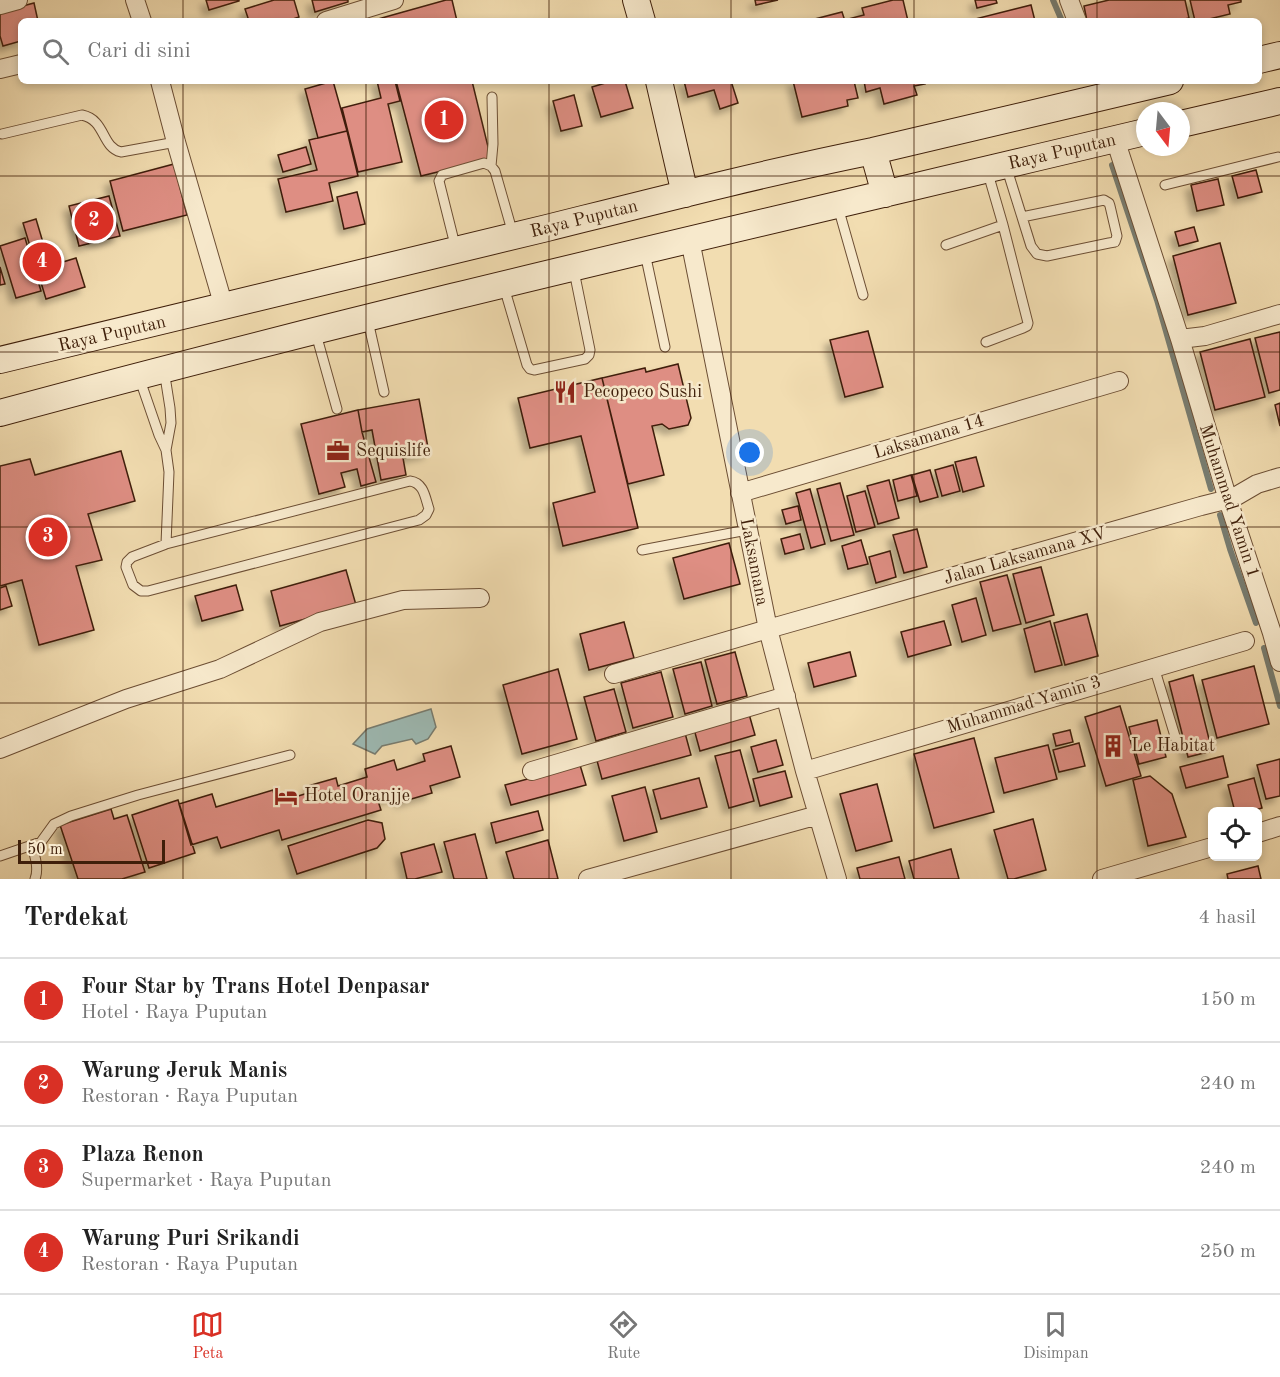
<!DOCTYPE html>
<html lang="id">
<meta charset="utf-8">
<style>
:root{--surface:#fff;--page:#f2f2f2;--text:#222;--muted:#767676;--line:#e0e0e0;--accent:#d93025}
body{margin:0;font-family:"Old Standard TT",serif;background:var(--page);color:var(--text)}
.controls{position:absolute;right:18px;bottom:18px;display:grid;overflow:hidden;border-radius:9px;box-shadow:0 3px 9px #0003}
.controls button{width:54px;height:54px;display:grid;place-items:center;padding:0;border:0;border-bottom:2px solid var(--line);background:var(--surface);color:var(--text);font:30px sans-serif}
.compass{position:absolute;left:1136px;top:102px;width:54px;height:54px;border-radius:50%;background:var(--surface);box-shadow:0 3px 9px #0003;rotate:164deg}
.scale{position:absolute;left:18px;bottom:15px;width:147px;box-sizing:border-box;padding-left:6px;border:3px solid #3f1f0a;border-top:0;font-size:16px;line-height:21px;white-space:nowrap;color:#3f1f0a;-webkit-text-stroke:4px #f7e9cc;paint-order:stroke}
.you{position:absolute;left:750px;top:453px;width:21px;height:21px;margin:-15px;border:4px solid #fff;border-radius:50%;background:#1a73e8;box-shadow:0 0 0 9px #1a73e833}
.badge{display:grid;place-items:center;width:39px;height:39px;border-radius:50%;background:var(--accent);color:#fff;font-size:20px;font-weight:700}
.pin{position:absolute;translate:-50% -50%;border:3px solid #fff;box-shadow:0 2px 6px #0006}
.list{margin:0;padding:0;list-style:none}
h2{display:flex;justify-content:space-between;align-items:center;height:78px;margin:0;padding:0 24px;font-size:26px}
h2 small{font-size:20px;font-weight:400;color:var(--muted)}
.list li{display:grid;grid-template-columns:39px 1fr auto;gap:18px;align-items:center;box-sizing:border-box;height:84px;padding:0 24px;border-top:2px solid var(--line)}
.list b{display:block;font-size:22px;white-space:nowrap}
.list p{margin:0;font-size:20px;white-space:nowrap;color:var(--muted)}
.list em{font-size:20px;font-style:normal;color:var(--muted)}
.icon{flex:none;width:33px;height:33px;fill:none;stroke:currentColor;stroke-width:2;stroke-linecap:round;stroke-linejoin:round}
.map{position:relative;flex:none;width:1280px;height:879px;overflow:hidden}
.search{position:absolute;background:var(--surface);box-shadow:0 3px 9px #0003;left:18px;right:18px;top:18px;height:66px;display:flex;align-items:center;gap:15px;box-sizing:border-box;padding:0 21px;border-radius:9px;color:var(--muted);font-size:22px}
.sheet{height:414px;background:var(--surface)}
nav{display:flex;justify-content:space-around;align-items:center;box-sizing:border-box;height:84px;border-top:2px solid var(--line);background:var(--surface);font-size:16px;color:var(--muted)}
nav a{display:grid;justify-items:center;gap:3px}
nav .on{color:var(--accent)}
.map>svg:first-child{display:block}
.water{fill:#9dbab4;stroke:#777c70;stroke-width:1.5}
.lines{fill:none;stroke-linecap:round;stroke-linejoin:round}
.stream{stroke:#777c70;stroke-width:6}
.building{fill:#de8e83;stroke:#3f1f0a;stroke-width:1.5;filter:url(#shadow)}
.lane-casing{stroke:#6c4e34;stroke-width:11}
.street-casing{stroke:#6c4e34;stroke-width:20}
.secondary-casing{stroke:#3f1f0a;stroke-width:28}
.lane{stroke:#f7e9cc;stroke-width:9}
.street{stroke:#f7e9cc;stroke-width:18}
.secondary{stroke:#f7e9cc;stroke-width:26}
.grid{fill:none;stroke:#3f1f0a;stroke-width:1.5;stroke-opacity:0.55}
.labels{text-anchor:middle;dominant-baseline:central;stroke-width:5;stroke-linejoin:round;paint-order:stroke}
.street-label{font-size:18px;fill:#3f1f0a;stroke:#f7e9cc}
.poi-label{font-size:18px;fill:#3f1f0a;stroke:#f7e9cc;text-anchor:start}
</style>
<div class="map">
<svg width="1280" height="879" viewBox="0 0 1280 879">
<defs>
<filter id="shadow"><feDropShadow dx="-5.5" dy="5.5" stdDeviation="3" flood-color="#0004"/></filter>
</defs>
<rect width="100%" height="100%" fill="#f2ddb1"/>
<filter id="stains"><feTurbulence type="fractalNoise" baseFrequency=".00333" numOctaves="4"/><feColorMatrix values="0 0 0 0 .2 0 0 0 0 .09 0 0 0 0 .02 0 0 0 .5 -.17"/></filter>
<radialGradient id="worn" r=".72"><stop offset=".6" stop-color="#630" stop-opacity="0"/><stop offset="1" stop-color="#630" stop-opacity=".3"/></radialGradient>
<path class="water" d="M431,709L436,727L428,739L416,744L412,739L382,746L375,754L353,744L367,729Z"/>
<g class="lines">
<path class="stream" d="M1053,0L1062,21
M1112,165L1157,300L1211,489
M1220,515L1230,549L1256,623
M1264,648L1280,706"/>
</g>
<path class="building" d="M206,0H239V1L209,10Z
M274,0H294L299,17L287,21H249L245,9Z
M312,0H348V2L315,12Z
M446,0H452L457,21H371Z
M755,0H778L756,5Z
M893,0H903L908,21H848V19L864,15L862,8Z
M975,0H996L997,3L977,8Z
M1109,0H1185L1189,18L1176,21H1087L1084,6Z
M1190,0H1241V2L1228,5L1230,14L1201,21H1195Z
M34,3L38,21H21V41L3,46L0,36V12Z
M1031,5L1035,21H975V19Z
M842,12L845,21H807Z
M333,81L347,131L318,138L305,89Z
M377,81H395L400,101L388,104L402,162L358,172L342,108L381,98Z
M396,81H472L491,159L421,176Z
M612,81H625L633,108L601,117L592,87Z
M684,81H731L738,103L720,109L714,90L688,97Z
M793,81H854L858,98L847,100L848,106L802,117Z
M864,81H924L925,84L914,86L917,95L884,104L880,88L866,92Z
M574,95L582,126L561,131L553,101Z
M347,131L358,176L329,183L333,201L286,212L278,179L317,170L309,140Z
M306,147L311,164L283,172L278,155Z
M174,164L187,215L123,231L110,181Z
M1256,170L1262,192L1238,198L1232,176Z
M1218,179L1224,205L1197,211L1191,185Z
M357,192L365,224L344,229L337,197Z
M109,196L120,236L79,246L69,206Z
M36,219L50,266L76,258L85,287L46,299L23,223Z
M1194,227L1198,241L1179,246L1175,232Z
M25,238L41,291L16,298L0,246Z
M1220,243L1236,303L1188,315L1173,256Z
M0,267L5,284L0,285Z
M868,331L883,387L845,397L830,340Z
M1280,332V390L1269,393L1255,338Z
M1250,339L1265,397L1215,410L1200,352Z
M678,364L691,418L688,425L669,429L662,424L652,426L664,475L628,484L602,378L645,368L646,372Z
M602,378L638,528L563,546L553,503L595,492L581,436L530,448L518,398Z
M419,399L429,453L403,458L406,475L381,480L372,430L362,432L358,410Z
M1280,403V426L1275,405Z
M358,410L362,432L376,482L361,486L357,469L341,473L345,487L319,494L301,424Z
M121,451L135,501L88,514L102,560L76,566L94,630L39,645L22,580L0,586V466L30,459L35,475Z
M976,457L984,486L963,492L955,462Z
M953,465L960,491L942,496L935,470Z
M930,470L938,497L920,502L912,475Z
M911,475L917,496L898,501L893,480Z
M889,480L899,518L878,524L867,486Z
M840,483L854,535L831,541L817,489Z
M810,489L825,544L811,548L796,493Z
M865,491L875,527L856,532L847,496Z
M798,506L801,520L786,524L782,510Z
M917,529L927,567L904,573L893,535Z
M800,534L804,549L785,554L781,539Z
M861,540L868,564L848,569L842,546Z
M729,543L740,584L684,599L673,558Z
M890,551L896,577L876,583L869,557Z
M1041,567L1054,615L1026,623L1013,574Z
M346,570L356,605L280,626L271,591Z
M1007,575L1021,624L993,631L980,582Z
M236,585L243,610L202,621L195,596Z
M6,586L12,606L0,610V588Z
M976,598L986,635L962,642L952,605Z
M1087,614L1098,656L1065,665L1054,623Z
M944,621L951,645L908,657L901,632Z
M1050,621L1062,665L1035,672L1024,629Z
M624,622L634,658L589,670L580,634Z
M735,652L747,696L717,704L705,660Z
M850,652L856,676L814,687L808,663Z
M701,662L712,706L685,714L673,669Z
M1254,666L1269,724L1217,738L1202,680Z
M558,669L577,739L522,754L503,685Z
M661,672L673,717L633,728L621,683Z
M1193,675L1212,751L1188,757L1169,682Z
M614,689L626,732L596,741L584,697Z
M1120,706L1141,776L1106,786L1085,717Z
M749,714L755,735L700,751L694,729Z
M1157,720L1166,757L1139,764L1129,727Z
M1070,730L1073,742L1056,746L1053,734Z
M685,733L691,755L602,779L596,757Z
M974,738L994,812L934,828L914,754Z
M776,740L783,765L758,772L751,747Z
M1079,743L1085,766L1059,772L1053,750Z
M1048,745L1057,779L1004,793L995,758Z
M451,746L460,777L430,786L432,793L401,802L399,795L378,801L381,810L282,840L279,830L221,848L217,837L191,845L179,804L212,794L216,807L273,790L276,803L311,792L308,786L336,778L338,786L367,777L365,769L394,760L397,770L425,761L423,754Z
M740,750L754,801L729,808L715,756Z
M1223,756L1228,777L1186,788L1180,767Z
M1280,759V796L1266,799L1257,765Z
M580,765L586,785L511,805L505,785Z
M785,771L792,797L760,806L753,779Z
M1150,776L1172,794L1186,837L1148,846L1133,780Z
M699,778L707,807L661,819L653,790Z
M1254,778L1262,808L1249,812H1235L1228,785Z
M877,784L892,841L856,851L840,794Z
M645,787L657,832L624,841L612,796Z
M178,800L195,853L149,868L132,815Z
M111,809L114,819L127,815L145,872L122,879H78L60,825Z
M538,811L543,830L496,843L491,823Z
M1033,819L1046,870L1014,879H1008L994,830Z
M368,820L382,823L385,839L377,848L297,874L288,846Z
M475,834L487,879H454L444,842Z
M548,840L558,879H514L506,852Z
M434,844L442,872L415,879H407L401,853Z
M951,849L959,879H914L909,861Z
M899,857L905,879H860L857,868Z
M1258,866L1261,879H1228L1227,874Z"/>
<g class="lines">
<g class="lane-casing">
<path id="lane" d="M2,134L82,115C106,120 101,147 121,152L176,142
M491,166L493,144L492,97
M1006,166L1031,246L1037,254L1047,256L1109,243L1115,242L1117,236L1110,206L1109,203L1104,200L1022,217
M1165,185L1278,157
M838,207L863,295
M946,245L1003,225L987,170
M456,249L439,181L442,175L484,163L491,166L495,171L513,234
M645,253L665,347
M504,287L527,365L530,369L534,370L585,359L589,355L590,350L574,271
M368,321L384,392
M316,334L337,409
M986,342L1023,328L1027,326L1028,323L1003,225
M164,370L170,408L171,423L166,450L169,472L166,544
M139,377L159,435L166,450
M410,481C424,483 425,497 429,509L426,515L419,520L148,591H141L133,585L126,567L127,562L132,557L166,544Z
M642,550L747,530
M1154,667L1178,746
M32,846C35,856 39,869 35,879
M0,856L41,842L54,824L71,816L138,795L290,755"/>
</g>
<g class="street-casing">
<path id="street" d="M135,0L142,21
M1069,0L1077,21
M0,5L18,0
M326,21L394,0
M0,69L21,64
M160,81L176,142L224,307
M1115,139L1180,339L1228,500L1272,633L1280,662
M690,240L768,629L805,771L837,879
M1180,339L1205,336L1280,314
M740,493L1119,381
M614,674L768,629L1201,506L1233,498L1257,484L1280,477
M0,749L126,699L220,669L320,622L403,600L480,598
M532,771L786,696
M805,771L1245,641
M1258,833L1280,826
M588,879L818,815
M1102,879L1212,847"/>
</g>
<g class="secondary-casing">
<path id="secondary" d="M636,0L642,21
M1259,60L1280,55
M659,81L685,194
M1181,124L1280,101
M873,151L885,194
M0,360C182,317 364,272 547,228C655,201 764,173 873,151L1170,81
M0,413C379,310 763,223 1145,132"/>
</g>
<use href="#lane" class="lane"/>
<use href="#street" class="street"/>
<use href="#secondary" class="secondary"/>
</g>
<path class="grid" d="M183,0V21M366,0V21M549,0V21M731,0V21M914,0V21M1097,0V21M183,81V879M366,81V879M549,81V879M731,81V879M914,81V879M1097,81V879M0,176H1280M0,352H1280M0,527H1280M0,703H1280"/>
<defs>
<g id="restaurant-bare" transform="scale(1.8)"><path d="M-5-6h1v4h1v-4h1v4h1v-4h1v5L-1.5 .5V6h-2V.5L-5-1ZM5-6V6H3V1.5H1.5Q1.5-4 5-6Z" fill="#8f2418" stroke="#f7e9cc" stroke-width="2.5" paint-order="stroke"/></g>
<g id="office-bare" transform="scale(1.8)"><path d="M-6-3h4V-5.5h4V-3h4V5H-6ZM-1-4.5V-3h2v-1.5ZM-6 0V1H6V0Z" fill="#8f2418" stroke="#f7e9cc" stroke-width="2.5" paint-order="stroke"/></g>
<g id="building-bare" transform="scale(1.8)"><path d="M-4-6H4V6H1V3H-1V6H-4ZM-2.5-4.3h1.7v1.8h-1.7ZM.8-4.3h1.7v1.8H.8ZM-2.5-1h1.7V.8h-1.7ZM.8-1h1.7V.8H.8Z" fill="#8f2418" stroke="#f7e9cc" stroke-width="2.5" paint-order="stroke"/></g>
<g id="hotel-bare" transform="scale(1.8)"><path d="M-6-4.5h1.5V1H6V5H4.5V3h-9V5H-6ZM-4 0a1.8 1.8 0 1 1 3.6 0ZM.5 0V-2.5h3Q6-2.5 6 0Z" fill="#8f2418" stroke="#f7e9cc" stroke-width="2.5" paint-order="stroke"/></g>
</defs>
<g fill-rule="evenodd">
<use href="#restaurant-bare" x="565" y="392"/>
<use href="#office-bare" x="338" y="451"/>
<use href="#building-bare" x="1113" y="746"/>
<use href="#hotel-bare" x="286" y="796"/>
</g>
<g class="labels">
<g class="street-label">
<text transform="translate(1062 152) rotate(-13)">Raya Puputan</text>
<text transform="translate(584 219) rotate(-14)">Raya Puputan</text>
<text transform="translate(112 334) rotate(-13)">Raya Puputan</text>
<text transform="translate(929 437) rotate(-17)">Laksamana 14</text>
<text transform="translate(1229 501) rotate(72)">Muhammad Yamin 1</text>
<text transform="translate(1025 556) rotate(-16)">Jalan Laksamana XV</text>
<text transform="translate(754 562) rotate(79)">Laksamana</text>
<text transform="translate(1024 705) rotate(-17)">Muhammad Yamin 3</text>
</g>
<g class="poi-label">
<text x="583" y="392">Pecopeco Sushi</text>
<text x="356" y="451">Sequislife</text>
<text x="1131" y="746">Le Habitat</text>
<text x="304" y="796">Hotel Oranjje</text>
</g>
</g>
<rect width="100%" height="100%" filter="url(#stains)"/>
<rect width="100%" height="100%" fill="url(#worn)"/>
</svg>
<div class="controls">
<button><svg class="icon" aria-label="locate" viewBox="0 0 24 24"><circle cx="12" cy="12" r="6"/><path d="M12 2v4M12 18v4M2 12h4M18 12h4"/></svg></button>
</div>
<svg class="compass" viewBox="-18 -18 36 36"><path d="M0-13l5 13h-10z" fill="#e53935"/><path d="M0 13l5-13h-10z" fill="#767676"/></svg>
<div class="scale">50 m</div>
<div class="you"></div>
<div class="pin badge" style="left:444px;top:120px">1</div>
<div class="pin badge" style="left:94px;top:221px">2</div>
<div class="pin badge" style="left:48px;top:537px">3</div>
<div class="pin badge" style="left:42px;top:262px">4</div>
<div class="search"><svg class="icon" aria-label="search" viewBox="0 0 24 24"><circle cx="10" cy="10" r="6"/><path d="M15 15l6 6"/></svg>Cari di sini</div>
</div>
<section class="sheet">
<h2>Terdekat<small>4 hasil</small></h2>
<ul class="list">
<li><span class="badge">1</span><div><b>Four Star by Trans Hotel Denpasar</b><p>Hotel · Raya Puputan</p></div><em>150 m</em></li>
<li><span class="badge">2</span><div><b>Warung Jeruk Manis</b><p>Restoran · Raya Puputan</p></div><em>240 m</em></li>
<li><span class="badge">3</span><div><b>Plaza Renon</b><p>Supermarket · Raya Puputan</p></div><em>240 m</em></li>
<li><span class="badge">4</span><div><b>Warung Puri Srikandi</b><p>Restoran · Raya Puputan</p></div><em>250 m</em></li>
</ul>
</section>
<nav>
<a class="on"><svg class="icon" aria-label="map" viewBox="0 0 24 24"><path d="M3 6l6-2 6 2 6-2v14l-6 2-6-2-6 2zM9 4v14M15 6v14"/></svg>Peta</a>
<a><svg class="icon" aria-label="directions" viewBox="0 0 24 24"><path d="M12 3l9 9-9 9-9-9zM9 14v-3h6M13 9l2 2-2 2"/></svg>Rute</a>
<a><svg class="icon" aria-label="saved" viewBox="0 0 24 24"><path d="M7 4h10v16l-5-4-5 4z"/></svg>Disimpan</a>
</nav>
